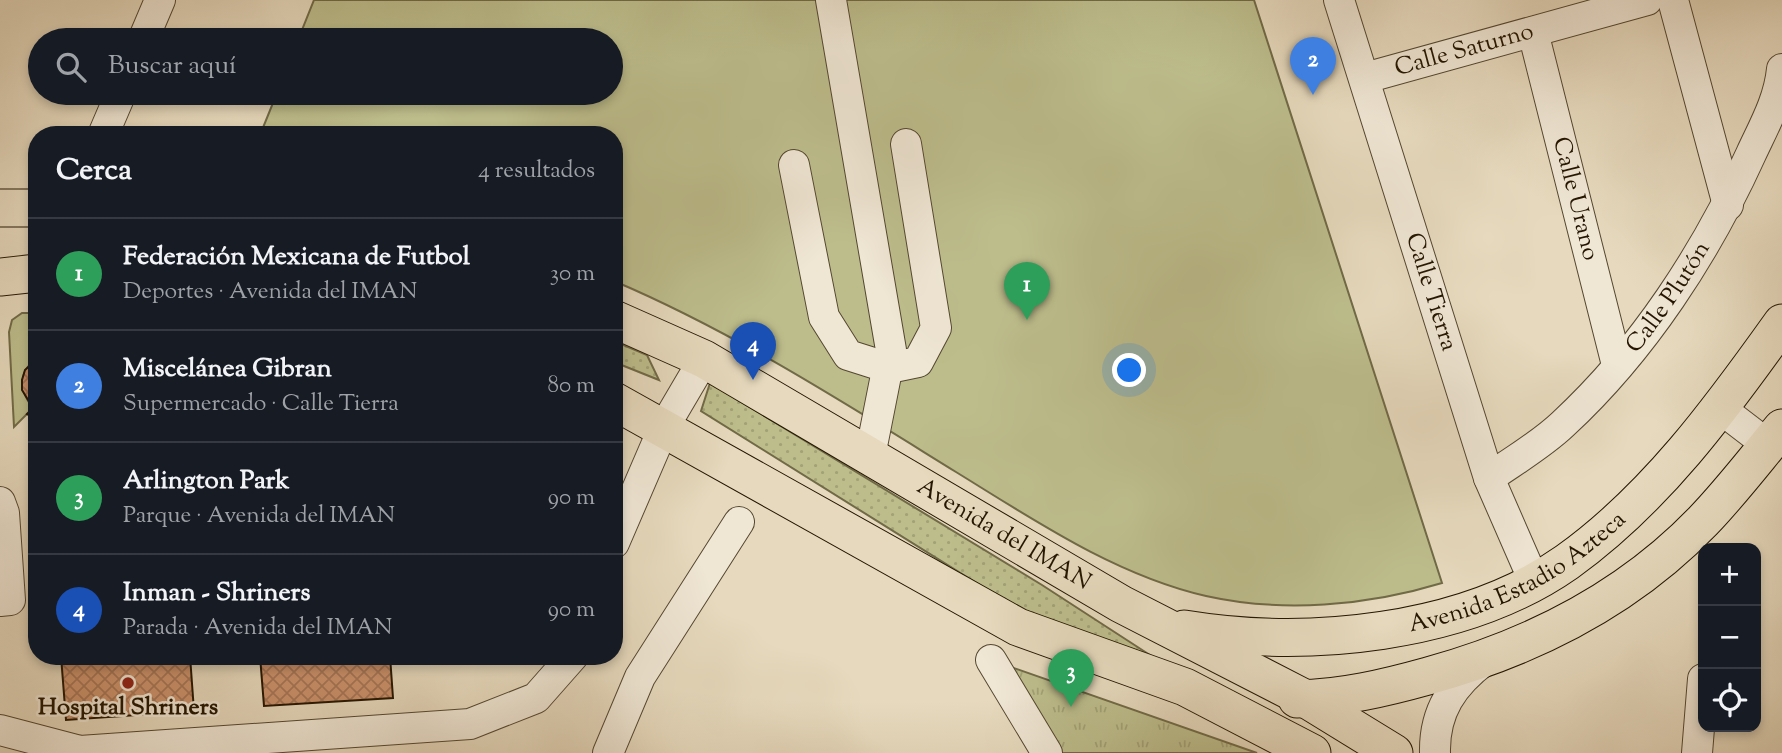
<!DOCTYPE html>
<html lang="es">
<meta charset="utf-8">
<style>
:root{--surface:#171b24;--page:#20242c;--text:#f1f3f6;--muted:#9ea1a6;--line:#363941;--accent:#b45309}
body{margin:0;font-family:"Sorts Mill Goudy",serif;background:var(--page);color:var(--text)}
.controls{position:absolute;right:21px;bottom:21px;display:grid;overflow:hidden;border-radius:14px;box-shadow:0 4px 10px #0003}
.controls button{width:63px;height:63px;display:grid;place-items:center;padding:0;border:0;border-bottom:2px solid var(--line);background:var(--surface);color:var(--text);font:35px sans-serif}
.you{position:absolute;left:1130px;top:371px;width:24px;height:24px;margin:-18px;border:5px solid #fff;border-radius:50%;background:#1a73e8;box-shadow:0 0 0 10px #1a73e833}
.badge{display:grid;place-items:center;width:46px;height:46px;border-radius:50%;background:var(--accent);color:#fff;font-size:23px;font-weight:700}
.pin{position:absolute;translate:-50% -58px;filter:drop-shadow(0 2px 4px #0008)}
.pin::after{content:'';position:absolute;top:37px;width:24px;height:21px;background:inherit;clip-path:polygon(0 0,100% 0,50% 100%)}
.list{margin:0;padding:0;list-style:none}
h2{display:flex;justify-content:space-between;align-items:center;height:91px;margin:0;padding:0 28px;font-size:30px}
h2 small{font-size:23px;font-weight:400;color:var(--muted)}
.list li{display:grid;grid-template-columns:46px 1fr auto;gap:21px;align-items:center;box-sizing:border-box;height:112px;padding:0 28px;border-top:2px solid var(--line)}
.list b{display:block;font-size:26px;white-space:nowrap}
.list p{margin:0;font-size:23px;white-space:nowrap;color:var(--muted)}
.list em{font-size:23px;font-style:normal;color:var(--muted)}
.icon{flex:none;width:38px;height:38px;fill:none;stroke:currentColor;stroke-width:2;stroke-linecap:round;stroke-linejoin:round}
.map{position:relative;flex:none;width:1782px;height:753px;overflow:hidden}
.search{position:absolute;background:var(--surface);box-shadow:0 4px 10px #0003;left:28px;top:28px;width:595px;height:77px;display:flex;align-items:center;gap:18px;box-sizing:border-box;padding:0 24px;border-radius:38px;color:var(--muted);font-size:26px}
.panel{position:absolute;background:var(--surface);box-shadow:0 4px 10px #0003;left:28px;top:126px;width:595px;height:539px;border-radius:28px}
.map>svg:first-child{display:block}
.grass{fill:url(#grass-dots);stroke:#706a47;stroke-width:2}
.park{fill:url(#park-tufts);stroke:#706a47;stroke-width:2}
.garden{fill:#bdbd8c;stroke:#706a47;stroke-width:2}
.building{fill:url(#building-cross-hatch);stroke:#241602;stroke-width:2}
.lines{fill:none;stroke-linecap:round;stroke-linejoin:round}
.minor-casing{stroke:#544731;stroke-width:32}
.major-casing{stroke:#241602;stroke-width:39}
.minor{stroke:#efe6d4;stroke-width:30}
.major{stroke:#e6d9bd;stroke-width:37}
.poi-dot{fill:#8f2418;stroke:#efe6d4;stroke-width:2.5}
.labels{text-anchor:middle;dominant-baseline:central;stroke-width:5;stroke-linejoin:round;paint-order:stroke}
.street-label{font-size:24px;fill:#241602;stroke:#efe6d4}
.poi-label{font-size:24px;font-weight:bold;fill:#241602;stroke:#efe6d4}
</style>
<div class="map">
<svg width="1782" height="753" viewBox="0 0 1782 753">
<defs>
<pattern id="grass-dots" width="8" height="8" patternUnits="userSpaceOnUse" patternTransform="scale(1.75)"><rect width="8" height="8" fill="#bdbd8c"/><path d="M2 2h.1M6 6h.1" fill="none" stroke="#a2a277" stroke-width="1.8" stroke-linecap="round"/></pattern>
<pattern id="park-tufts" width="24" height="20" patternUnits="userSpaceOnUse" patternTransform="scale(1.75)"><rect width="24" height="20" fill="#bdbd8c"/><path d="M3 7l-1-3M5 7V3M7 7l1-3M15 17l-1-3M17 17v-4M19 17l1-3" fill="none" stroke="#a2a277"/></pattern>
<pattern id="building-cross-hatch" width="8" height="8" patternUnits="userSpaceOnUse" patternTransform="scale(1.75)"><rect width="8" height="8" fill="#ca916b"/><path d="M0 0l8 8M0 8l8-8" fill="none" stroke="#a47556"/></pattern>
</defs>
<rect width="100%" height="100%" fill="#e6d9bd"/>
<filter id="stains"><feTurbulence type="fractalNoise" baseFrequency=".00286" numOctaves="4"/><feColorMatrix values="0 0 0 0 .2 0 0 0 0 .09 0 0 0 0 .02 0 0 0 .5 -.17"/></filter>
<radialGradient id="worn" r=".72"><stop offset=".6" stop-color="#630" stop-opacity="0"/><stop offset="1" stop-color="#630" stop-opacity=".3"/></radialGradient>
<path class="grass" d="M614,341L647,355L659,380L614,362Z
M710,383L1042,585L1170,668L1034,619L701,411Z"/>
<path class="park" d="M991,660L1257,753H1047Z"/>
<path class="garden" d="M314,0H1254L1442,583C1367,606 1282,613 1206,596C1115,575 1034,520 956,472C846,404 734,332 614,281V135H260L277,93H611V40H298Z
M22,313H37V359C17,371 20,392 33,408L14,427L9,332L12,320Z"/>
<path class="building" d="M37,359V420L27,414L33,408L22,390V380L25,370Z
M61,656H190L194,711L66,720Z
M260,656H390L393,698L264,706Z"/>
<g class="lines">
<g class="minor-casing">
<g id="minor">
<path d="M831,0L891,350L870,456"/>
<path id="s1" d="M1339,0L1489,478L1534,581"/>
<path d="M1673,0L1728,205"/>
<path id="s2" d="M1533,32L1617,365"/>
<path d="M143,40L160,0"/>
<path id="s3" d="M1365,78L1647,0"/>
<path d="M103,135L121,93"/>
<path d="M794,165L824,317L848,355L889,368L918,362L936,328L906,144"/>
<path d="M1721,409L1768,445"/>
<path id="s4" d="M1489,478C1513,461 1541,445 1563,424C1643,350 1706,253 1751,154C1764,126 1779,100 1782,69"/>
<path d="M0,502L4,513L10,600L0,601"/>
<path d="M614,543L664,427L704,359"/>
<path d="M991,660L1047,753"/>
<path d="M0,730L80,751L470,724L536,698L573,656"/>
<path d="M608,753L640,677L739,522"/>
<path d="M1435,753C1434,711 1453,684 1485,660"/>
<path d="M1697,753L1703,679"/>
</g>
</g>
<g class="major-casing">
<g id="major">
<path d="M0,208H37"/>
<path d="M0,277L37,273"/>
<path id="s5" d="M614,319L704,359L1121,604L1306,699L1394,753"/>
<path d="M614,401L1018,627L1185,687L1312,753"/>
<path id="s6" d="M1184,629C1306,649 1463,635 1567,562C1655,499 1720,410 1782,323"/>
<path d="M1297,699C1342,698 1385,688 1428,676C1530,648 1628,599 1703,521C1731,492 1756,459 1782,428"/>
</g>
</g>
<use href="#minor" class="minor"/>
<use href="#major" class="major"/>
</g>
<circle class="poi-dot" cx="128" cy="683" r="7"/>
<g class="labels">
<g class="street-label">
<text stroke="none"><textPath href="#s3" startOffset="103">Calle Saturno</textPath></text>
<text stroke="none"><textPath href="#s2" startOffset="172">Calle Urano</textPath></text>
<text stroke="none"><textPath href="#s1" startOffset="306">Calle Tierra</textPath></text>
<text stroke="none"><textPath href="#s4" startOffset="257">Calle Plutón</textPath></text>
<text stroke="none"><textPath href="#s5" startOffset="446">Avenida del IMAN</textPath></text>
<text stroke="none"><textPath href="#s6" startOffset="348">Avenida Estadio Azteca</textPath></text>
</g>
<g class="poi-label">
<text x="128" y="708">Hospital Shriners</text>
</g>
</g>
<rect width="100%" height="100%" filter="url(#stains)"/>
<rect width="100%" height="100%" fill="url(#worn)"/>
</svg>
<div class="controls">
<button>+</button>
<button>−</button>
<button><svg class="icon" aria-label="locate" viewBox="0 0 24 24"><circle cx="12" cy="12" r="6"/><path d="M12 2v4M12 18v4M2 12h4M18 12h4"/></svg></button>
</div>
<div class="you"></div>
<div class="pin badge" style="left:1027px;top:320px;background:#2e9e5b">1</div>
<div class="pin badge" style="left:1313px;top:95px;background:#3f7fe0">2</div>
<div class="pin badge" style="left:1071px;top:707px;background:#2e9e5b">3</div>
<div class="pin badge" style="left:753px;top:380px;background:#1a4fb4">4</div>
<div class="search"><svg class="icon" aria-label="search" viewBox="0 0 24 24"><circle cx="10" cy="10" r="6"/><path d="M15 15l6 6"/></svg>Buscar aquí</div>
<section class="panel">
<h2>Cerca<small>4 resultados</small></h2>
<ul class="list">
<li><span class="badge" style="background:#2e9e5b">1</span><div><b>Federación Mexicana de Futbol</b><p>Deportes · Avenida del IMAN</p></div><em>30 m</em></li>
<li><span class="badge" style="background:#3f7fe0">2</span><div><b>Miscelánea Gibran</b><p>Supermercado · Calle Tierra</p></div><em>80 m</em></li>
<li><span class="badge" style="background:#2e9e5b">3</span><div><b>Arlington Park</b><p>Parque · Avenida del IMAN</p></div><em>90 m</em></li>
<li><span class="badge" style="background:#1a4fb4">4</span><div><b>Inman - Shriners</b><p>Parada · Avenida del IMAN</p></div><em>90 m</em></li>
</ul>
</section>
</div>
